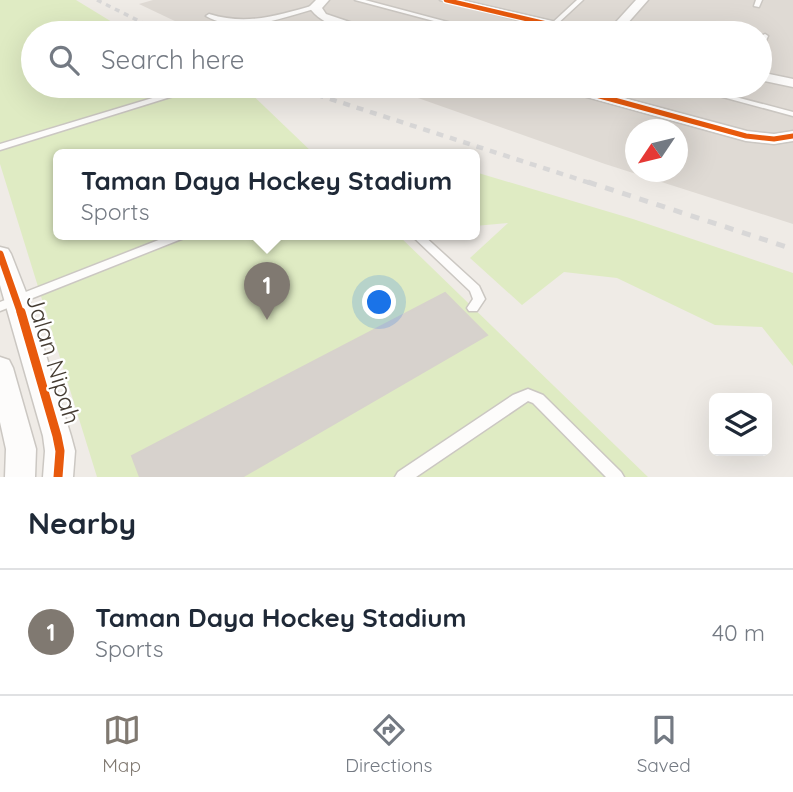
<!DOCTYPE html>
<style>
:root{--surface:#fff;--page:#f2f2f3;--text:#1f2937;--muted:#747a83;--line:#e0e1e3;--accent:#807971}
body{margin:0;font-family:Quicksand,sans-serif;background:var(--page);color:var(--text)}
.controls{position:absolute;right:21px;bottom:21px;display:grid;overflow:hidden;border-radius:10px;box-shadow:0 7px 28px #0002}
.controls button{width:63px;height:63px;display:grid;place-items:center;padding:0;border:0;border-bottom:2px solid var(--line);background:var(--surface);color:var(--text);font:35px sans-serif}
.compass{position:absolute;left:625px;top:119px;width:63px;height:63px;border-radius:50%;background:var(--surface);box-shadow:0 7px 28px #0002;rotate:235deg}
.you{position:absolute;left:380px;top:303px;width:24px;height:24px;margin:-18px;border:5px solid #fff;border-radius:50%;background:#1a73e8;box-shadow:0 0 0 10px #1a73e833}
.badge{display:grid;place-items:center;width:46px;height:46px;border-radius:50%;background:var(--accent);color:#fff;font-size:23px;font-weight:700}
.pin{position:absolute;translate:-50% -58px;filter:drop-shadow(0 2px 4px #0008)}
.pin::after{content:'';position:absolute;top:37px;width:24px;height:21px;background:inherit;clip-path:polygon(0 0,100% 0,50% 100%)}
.popup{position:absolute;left:53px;top:149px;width:427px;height:91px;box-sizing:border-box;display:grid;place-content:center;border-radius:10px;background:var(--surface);filter:drop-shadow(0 2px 5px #0005);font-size:23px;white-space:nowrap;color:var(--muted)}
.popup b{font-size:26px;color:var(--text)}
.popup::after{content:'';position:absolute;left:50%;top:100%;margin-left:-14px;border:14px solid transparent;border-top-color:var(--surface)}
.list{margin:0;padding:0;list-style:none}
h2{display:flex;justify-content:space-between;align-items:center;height:91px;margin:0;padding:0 28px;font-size:30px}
h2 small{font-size:23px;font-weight:400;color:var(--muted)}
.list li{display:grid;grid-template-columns:46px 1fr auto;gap:21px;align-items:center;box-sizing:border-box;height:126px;padding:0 28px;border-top:2px solid var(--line)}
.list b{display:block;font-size:26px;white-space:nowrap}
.list p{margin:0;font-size:23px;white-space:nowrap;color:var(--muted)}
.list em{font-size:23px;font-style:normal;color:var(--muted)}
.icon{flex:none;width:38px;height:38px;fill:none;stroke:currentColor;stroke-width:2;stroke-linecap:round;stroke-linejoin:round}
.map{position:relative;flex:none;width:793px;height:477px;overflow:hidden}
.search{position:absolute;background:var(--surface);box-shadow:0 7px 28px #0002;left:21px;right:21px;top:21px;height:77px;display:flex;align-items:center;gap:18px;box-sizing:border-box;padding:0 24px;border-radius:38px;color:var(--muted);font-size:26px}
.sheet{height:217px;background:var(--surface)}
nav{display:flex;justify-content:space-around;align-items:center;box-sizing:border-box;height:98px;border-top:2px solid var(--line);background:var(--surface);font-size:19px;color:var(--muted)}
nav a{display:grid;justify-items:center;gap:4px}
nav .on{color:var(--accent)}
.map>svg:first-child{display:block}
.industrial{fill:#dfdad4;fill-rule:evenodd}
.green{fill:#dfebc3}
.building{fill:#d7d2cd;stroke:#d7d2cc;stroke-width:2}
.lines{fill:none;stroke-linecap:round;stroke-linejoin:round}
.service-casing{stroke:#cbc7c2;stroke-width:3}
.minor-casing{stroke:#cbc7c2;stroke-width:3}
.service{fill:#fdfcfb;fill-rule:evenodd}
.minor{fill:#fdfcfb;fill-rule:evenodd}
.rail-far2{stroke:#d8d7d7;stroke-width:3.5;stroke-dasharray:5 5;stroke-linecap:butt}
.rail-far1{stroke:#d8d7d7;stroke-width:4.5;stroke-dasharray:7 7;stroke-linecap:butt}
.rail{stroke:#d8d7d7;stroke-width:5;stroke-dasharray:9 9;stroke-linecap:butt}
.cycleway-far3-casing{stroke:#fff;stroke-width:7}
.cycleway-far2-casing{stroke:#fff;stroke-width:9}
.cycleway-far1-casing{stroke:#fff;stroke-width:11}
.cycleway-casing{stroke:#fff;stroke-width:13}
.cycleway-far3{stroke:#e8590c;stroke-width:4.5}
.cycleway-far2{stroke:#e8590c;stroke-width:5}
.cycleway-far1{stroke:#e8590c;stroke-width:7}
.cycleway{stroke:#e8590c;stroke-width:9}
.labels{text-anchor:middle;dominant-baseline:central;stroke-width:5;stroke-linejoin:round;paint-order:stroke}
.near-street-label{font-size:24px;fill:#453c32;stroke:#fff}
</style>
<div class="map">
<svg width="793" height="477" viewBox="0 0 793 477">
<rect width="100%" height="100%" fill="#efebe6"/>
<path class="industrial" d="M153,0H793V224L605,164L384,86H760V33H200L139,4ZM636,130H678V172H636Z"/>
<path class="green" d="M0,0H76L130,33H33V86H243L314,154H59V234H397L648,477H97L0,164Z
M475,172L633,219L793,273V366L762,327L715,325L617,278L564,272L522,305L470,258L508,223L475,226Z"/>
<path class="building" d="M445,293L487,335L242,477H140L132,456Z"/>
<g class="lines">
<g class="service-casing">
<path id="service" d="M355,0H365L489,33H479Z
M577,0H583L555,26H551V24Z
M756,0H762L759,7L754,6Z
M315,5L317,6V8C283,18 239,35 206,16L209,14C248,26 278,15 315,5Z
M336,20L339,22L338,23L320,33H313Z
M765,34L768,36L763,47L760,49V40L763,35Z
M682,86H694L793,112V116Z
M189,87L196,89L0,150V144Z
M174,234H190L189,236L0,311V302Z
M410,234H422L479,286L485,299L477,311H469L467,308L473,299L470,291Z
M528,389L543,395L621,472L624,477H606L533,403L528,401L416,477H395L398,472L513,395Z"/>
</g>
<g class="minor-casing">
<path id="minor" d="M316,0H329L322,8L326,14L382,33C357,34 323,28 309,7Z
M440,0H461L591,30L593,33H571Z
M636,0H648L619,33H606Z
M760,72L793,79V87L760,80Z
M555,86H579L747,131L774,134L793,131V141L774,144L746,141L558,89Z
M0,247L8,249L11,254L29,300L71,436L75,451L73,477H43L45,451L43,436L0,285Z
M0,357L9,360L13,368L36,449L35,477H5L6,449L0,422Z"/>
</g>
<use href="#service" class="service"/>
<use href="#minor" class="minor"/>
<path class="rail-far2" d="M97,0L163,33"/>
<path class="rail-far1" d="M290,86L593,184"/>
<path class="rail" d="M588,182L793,249"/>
<g class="cycleway-far3-casing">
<path id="cycleway-far3" d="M446,0L586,33"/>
</g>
<g class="cycleway-far2-casing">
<path id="cycleway-far2" d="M563,86L746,136L774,139L793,136"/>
</g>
<g class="cycleway-far1-casing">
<path id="cycleway-far1" d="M0,254L21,314"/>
</g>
<g class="cycleway-casing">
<path id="cycleway" d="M21,312L57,436L60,451L58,477"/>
</g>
<use href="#cycleway-far3" class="cycleway-far3"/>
<use href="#cycleway-far2" class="cycleway-far2"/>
<use href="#cycleway-far1" class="cycleway-far1"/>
<use href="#cycleway" class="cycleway"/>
</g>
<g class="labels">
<g class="near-street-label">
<text transform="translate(54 359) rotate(73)">Jalan Nipah</text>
</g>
</g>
</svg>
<div class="controls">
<button><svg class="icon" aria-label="layers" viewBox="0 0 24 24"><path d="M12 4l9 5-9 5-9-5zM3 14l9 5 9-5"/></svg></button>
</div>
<svg class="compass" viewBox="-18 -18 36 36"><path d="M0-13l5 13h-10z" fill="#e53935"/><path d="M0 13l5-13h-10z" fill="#747a83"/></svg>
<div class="you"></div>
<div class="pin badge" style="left:267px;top:320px">1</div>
<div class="popup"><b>Taman Daya Hockey Stadium</b>Sports</div>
<div class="search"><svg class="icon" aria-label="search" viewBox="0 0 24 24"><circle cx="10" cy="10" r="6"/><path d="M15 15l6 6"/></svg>Search here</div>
</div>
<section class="sheet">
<h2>Nearby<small></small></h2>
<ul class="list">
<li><span class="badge">1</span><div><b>Taman Daya Hockey Stadium</b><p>Sports</p></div><em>40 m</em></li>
</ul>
</section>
<nav>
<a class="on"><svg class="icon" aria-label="map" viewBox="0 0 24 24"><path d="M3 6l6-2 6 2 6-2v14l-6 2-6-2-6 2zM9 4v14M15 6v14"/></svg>Map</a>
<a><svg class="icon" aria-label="directions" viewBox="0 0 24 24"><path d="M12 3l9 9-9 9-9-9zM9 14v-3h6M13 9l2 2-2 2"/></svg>Directions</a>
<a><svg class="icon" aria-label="saved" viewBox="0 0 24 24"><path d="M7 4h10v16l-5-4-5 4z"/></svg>Saved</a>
</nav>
